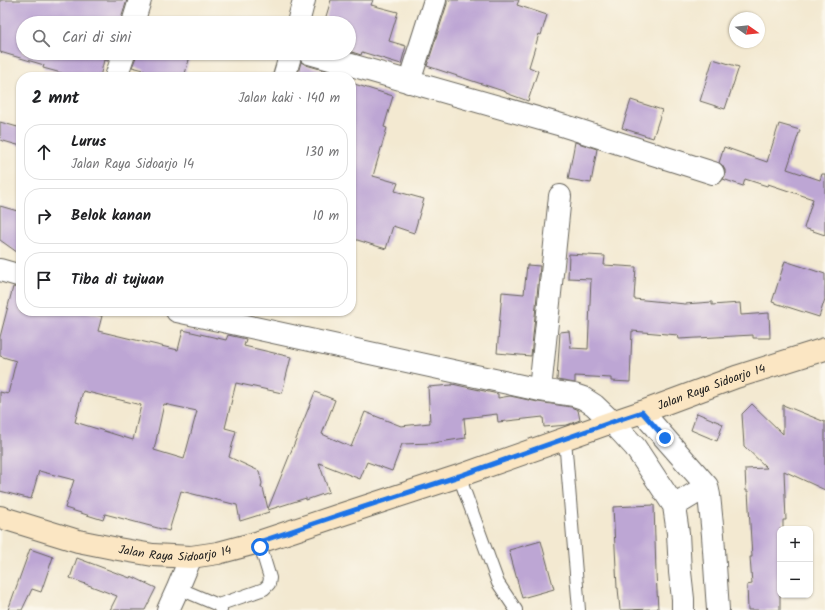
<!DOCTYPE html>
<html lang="id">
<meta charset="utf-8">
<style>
:root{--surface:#fff;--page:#f2f2f2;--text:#202124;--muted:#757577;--line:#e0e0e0}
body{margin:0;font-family:Kalam,sans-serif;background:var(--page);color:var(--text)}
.controls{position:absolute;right:12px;bottom:12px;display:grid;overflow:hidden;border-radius:8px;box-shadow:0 1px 3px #0004}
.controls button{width:36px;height:36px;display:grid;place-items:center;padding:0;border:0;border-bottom:1px solid var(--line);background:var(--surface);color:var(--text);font:20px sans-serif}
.compass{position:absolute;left:729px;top:12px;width:36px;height:36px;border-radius:50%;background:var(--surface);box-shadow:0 1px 3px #0004;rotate:104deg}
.stop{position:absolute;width:12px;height:12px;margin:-9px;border:3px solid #1a73e8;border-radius:50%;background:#fff}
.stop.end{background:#1a73e8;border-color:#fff;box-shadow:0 1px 4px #0008}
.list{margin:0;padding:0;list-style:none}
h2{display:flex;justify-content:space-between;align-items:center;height:52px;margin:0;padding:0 16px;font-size:17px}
h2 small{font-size:13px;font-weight:400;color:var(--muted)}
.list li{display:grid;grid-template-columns:26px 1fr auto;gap:12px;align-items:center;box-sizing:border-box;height:56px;margin:0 8px 8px;padding:0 8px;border:1px solid var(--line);border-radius:16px}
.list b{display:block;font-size:15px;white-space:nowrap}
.list p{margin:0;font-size:13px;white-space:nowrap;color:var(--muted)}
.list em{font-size:13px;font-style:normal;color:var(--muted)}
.icon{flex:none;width:22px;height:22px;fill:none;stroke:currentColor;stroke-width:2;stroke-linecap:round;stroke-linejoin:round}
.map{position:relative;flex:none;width:825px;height:610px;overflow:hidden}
.search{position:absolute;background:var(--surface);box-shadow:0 1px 3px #0004;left:16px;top:16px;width:340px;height:44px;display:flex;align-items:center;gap:10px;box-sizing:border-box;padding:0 14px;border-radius:22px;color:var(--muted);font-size:15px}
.panel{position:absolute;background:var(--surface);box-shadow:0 1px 3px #0004;left:16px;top:72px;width:340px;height:244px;border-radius:16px}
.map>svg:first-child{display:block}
.building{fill:#bda6d4;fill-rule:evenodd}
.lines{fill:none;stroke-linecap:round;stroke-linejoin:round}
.lane-casing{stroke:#67645b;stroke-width:14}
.street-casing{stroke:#67645b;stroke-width:24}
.secondary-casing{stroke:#67645b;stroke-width:24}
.lane{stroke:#fff;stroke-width:12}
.street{stroke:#fff;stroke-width:22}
.secondary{stroke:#fbe6c3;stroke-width:22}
.route{stroke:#1a73e8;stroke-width:5}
.labels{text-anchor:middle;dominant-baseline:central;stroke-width:3;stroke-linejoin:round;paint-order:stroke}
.street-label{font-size:12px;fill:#1c1c1c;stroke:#fbf7ec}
</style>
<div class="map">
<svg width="825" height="610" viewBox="0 0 825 610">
<rect width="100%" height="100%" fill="#fbf7ec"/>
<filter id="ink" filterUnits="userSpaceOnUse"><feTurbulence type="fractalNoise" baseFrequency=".025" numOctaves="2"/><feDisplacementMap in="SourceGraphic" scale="8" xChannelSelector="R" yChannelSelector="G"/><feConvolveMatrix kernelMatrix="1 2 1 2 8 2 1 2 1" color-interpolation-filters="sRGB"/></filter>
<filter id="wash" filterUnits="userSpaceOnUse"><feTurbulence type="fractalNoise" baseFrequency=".012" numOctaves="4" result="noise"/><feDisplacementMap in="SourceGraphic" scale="16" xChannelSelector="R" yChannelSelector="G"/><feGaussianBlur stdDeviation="0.9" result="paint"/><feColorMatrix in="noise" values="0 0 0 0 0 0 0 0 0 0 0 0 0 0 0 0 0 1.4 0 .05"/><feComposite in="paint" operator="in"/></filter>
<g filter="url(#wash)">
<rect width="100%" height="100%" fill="#f3e9d1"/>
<g id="blocks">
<path class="building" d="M0,0H127L121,19V23H23V53H111L108,61L104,60L100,77H76L43,68L44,65L0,52Z
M331,0H373L371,5L398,12L389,41L406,46L401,64L362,52L361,55L349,51V23H324Z
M447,0H519L517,5L547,15L541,35L539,34L529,67L538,71L528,101L506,93V92L427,66L447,4Z
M136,53H191L184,77H142L144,70L132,67L136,57Z
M713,59L739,67L725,109L700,101Z
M301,62L306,65L348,77H297Z
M351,83L393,96L384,127L387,128L373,176L398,183L395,191L424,199L414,233L393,226L386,249L351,238Z
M631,100L662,110L653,138L622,128Z
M0,122L21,128V146L0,140Z
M779,124L800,130L787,169L820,180L822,174H825V235L804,228L813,199L768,184L767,186L745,179L743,186L723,179L725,176V170L722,165L719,163L724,147L767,162Z
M575,142L597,149L591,183L568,179Z
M0,206L21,212V255L0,240Z
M569,254L605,256L604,265L636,267L634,299L685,304L712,302V305L740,303L741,315L769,313L770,338H753V335L679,339L678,335L632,331L630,382L611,381V378L575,376V383L557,380L560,332L569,331L571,348L588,349L591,279L568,278Z
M785,261L825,274V299L819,317L772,302Z
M527,265L540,266L531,356L497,353L502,292L524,294Z
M13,287L21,288V311H85L102,316L98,331L178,350L183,330L226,340L228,335L246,339L244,346L291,357L282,393L236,383L225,428L236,431L229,457L259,471L262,483L261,488H263L268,509L315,392L335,400L322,434L351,447L365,412L401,426L430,423L428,387L452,385V384L498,394V398L510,396L538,402L571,407L578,410L580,420L567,425L544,427L543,417L498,422L497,414L464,418L466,438L433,443L402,444L392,471L367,462L360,479L319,463L329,492L306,500V498L268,510L269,512L240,521L237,505L181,491L169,531L105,514L103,520L65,508L74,480L39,471L31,499L0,491V392L8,394L16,361L0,356V337ZM83,391L141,405L133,440L75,422ZM164,404L197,411L184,459L154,450Z
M752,404L783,434V405L825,422V490L784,471L786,520H783V529H780V610H748L747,585L752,584L750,557H752L748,491H746L745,469L767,468L744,446L742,414Z
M697,413L723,424L717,441L691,430Z
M654,505L656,573L658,609L620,610L618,588H617L613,507Z
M541,541L554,589L522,598L509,550Z
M30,549L53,557L41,592L32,589L22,610H8Z
M77,558L130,578L131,576L156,588L145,610H110L117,596L70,578Z"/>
</g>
</g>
<g filter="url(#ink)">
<use href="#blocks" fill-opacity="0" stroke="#67645b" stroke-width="1"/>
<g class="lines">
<g class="lane-casing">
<path id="lane" d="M565,439L579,610
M459,476L498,583L516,610
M178,588L218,605L221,610
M218,605L264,589L269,584L270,578L259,542"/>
</g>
<g class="street-casing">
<path id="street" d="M133,23L140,0
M298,23L304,0
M309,53L565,126L713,173
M116,77L124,53
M284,77L291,53
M409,82L435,0
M0,270L21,276
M177,311L540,390L574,395L583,398L594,405L612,422L635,447L674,506L678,533L680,572L683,599V610
M540,390L560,196
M642,412L707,486L709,495L713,535L718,610
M674,506L707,486
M168,610L178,588L191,557"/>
</g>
<g class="secondary-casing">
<g id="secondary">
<path id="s1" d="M0,517L78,541L118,549L153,555L191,557L218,553L259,542L343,514L459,476L612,422L642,412L736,377L825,349"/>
</g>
</g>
<use href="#lane" class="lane"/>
<use href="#street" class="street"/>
<use href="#secondary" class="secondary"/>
</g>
</g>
<g class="lines" filter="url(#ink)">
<path class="route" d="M260,547L259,542L342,514L459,476L612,422L642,412L665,438"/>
</g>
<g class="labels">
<g class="street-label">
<text stroke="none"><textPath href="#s1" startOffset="744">Jalan Raya Sidoarjo 14</textPath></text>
<text stroke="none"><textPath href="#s1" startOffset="180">Jalan Raya Sidoarjo 14</textPath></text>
</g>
</g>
</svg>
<div class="controls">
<button>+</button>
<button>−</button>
</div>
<svg class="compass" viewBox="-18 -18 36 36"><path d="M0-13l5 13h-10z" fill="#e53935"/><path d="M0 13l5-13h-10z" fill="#757577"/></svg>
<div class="stop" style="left:260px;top:547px"></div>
<div class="stop end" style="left:665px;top:438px"></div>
<div class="search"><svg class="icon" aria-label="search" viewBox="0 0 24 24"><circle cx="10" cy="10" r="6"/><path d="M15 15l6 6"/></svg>Cari di sini</div>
<section class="panel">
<h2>2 mnt<small>Jalan kaki · 140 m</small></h2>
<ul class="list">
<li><svg class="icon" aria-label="ahead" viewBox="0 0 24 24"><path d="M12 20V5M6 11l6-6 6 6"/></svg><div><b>Lurus</b><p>Jalan Raya Sidoarjo 14</p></div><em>130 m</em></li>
<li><svg class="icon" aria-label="right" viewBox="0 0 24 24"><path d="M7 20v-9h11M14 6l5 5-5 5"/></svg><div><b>Belok kanan</b></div><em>10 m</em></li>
<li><svg class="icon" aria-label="arrive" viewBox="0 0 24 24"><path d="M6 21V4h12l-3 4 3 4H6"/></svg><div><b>Tiba di tujuan</b></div></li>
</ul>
</section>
</div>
